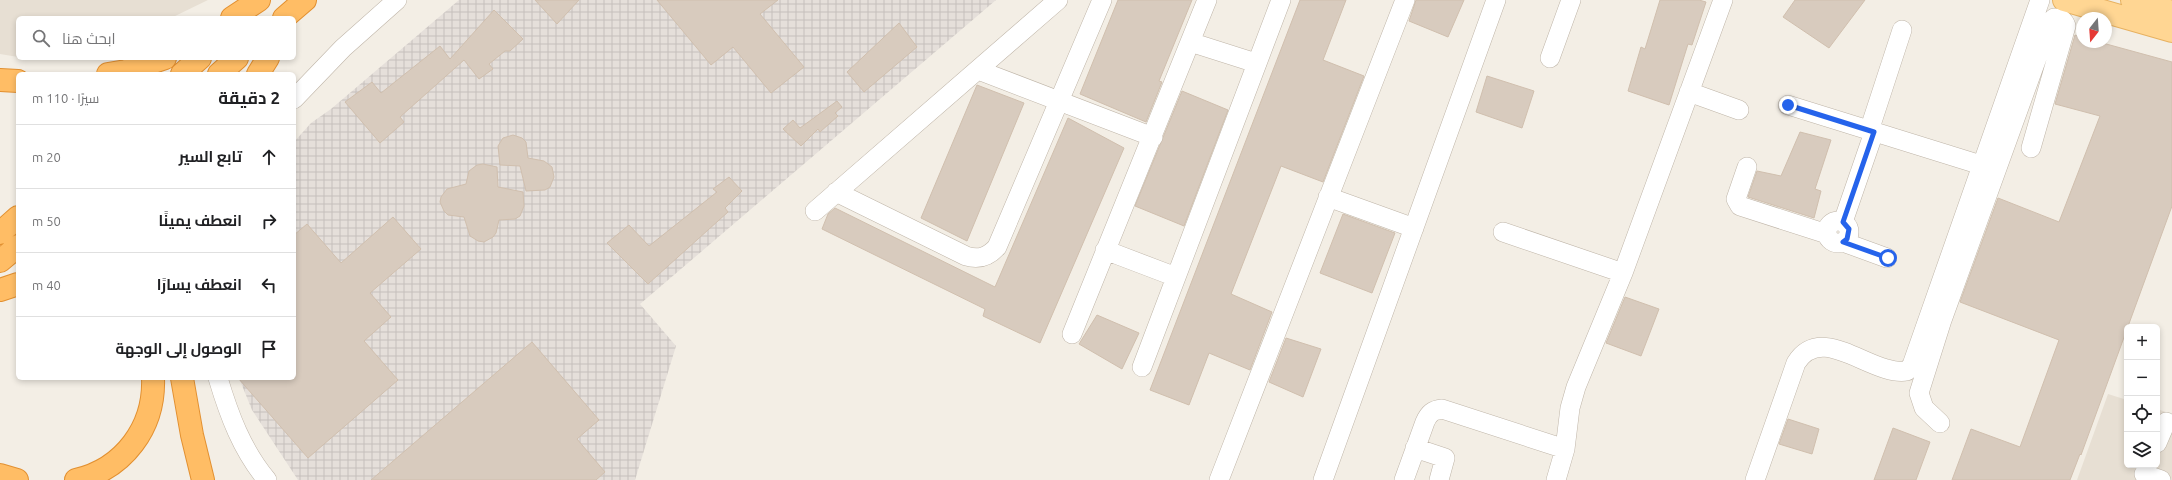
<!DOCTYPE html>
<html lang="ar">
<meta charset="utf-8">
<style>
:root{--surface:#fff;--page:#f2f2f2;--text:#202124;--muted:#757577;--line:#e0e0e0}
body{margin:0;font-family:Ubuntu,Cairo,sans-serif;background:var(--page);color:var(--text);direction:rtl}
.controls{position:absolute;right:12px;bottom:12px;display:grid;overflow:hidden;border-radius:6px;box-shadow:0 2px 6px #0003}
.controls button{width:36px;height:36px;display:grid;place-items:center;padding:0;border:0;border-bottom:1px solid var(--line);background:var(--surface);color:var(--text);font:20px sans-serif}
.compass{position:absolute;left:2076px;top:12px;width:36px;height:36px;border-radius:50%;background:var(--surface);box-shadow:0 2px 6px #0003;rotate:197deg}
.stop{position:absolute;width:12px;height:12px;margin:-9px;border:3px solid #2563eb;border-radius:50%;background:#fff}
.stop.end{background:#2563eb;border-color:#fff;box-shadow:0 1px 4px #0008}
.list{margin:0;padding:0;list-style:none}
h2{display:flex;justify-content:space-between;align-items:center;height:52px;margin:0;padding:0 16px;font-size:17px}
h2 small{font-size:13px;font-weight:400;color:var(--muted)}
.list li{display:grid;grid-template-columns:26px 1fr auto;gap:12px;align-items:center;box-sizing:border-box;height:64px;padding:0 16px;border-top:1px solid var(--line)}
.list b{display:block;font-size:15px;white-space:nowrap}
.list em{font-size:13px;font-style:normal;color:var(--muted)}
.icon{flex:none;width:22px;height:22px;fill:none;stroke:currentColor;stroke-width:2;stroke-linecap:round;stroke-linejoin:round}
.map{position:relative;flex:none;width:2172px;height:480px;overflow:hidden;direction:ltr}
.search{position:absolute;background:var(--surface);box-shadow:0 2px 6px #0003;left:16px;top:16px;width:280px;height:44px;display:flex;align-items:center;gap:10px;box-sizing:border-box;padding:0 14px;border-radius:6px;color:var(--muted);font-size:15px}
.panel{position:absolute;background:var(--surface);box-shadow:0 2px 6px #0003;left:16px;top:72px;width:280px;height:308px;border-radius:6px;direction:rtl}
.map>svg:first-child{display:block}
.residential{fill:#e7dfd3}
.industrial{fill:url(#industrial-grid)}
.building{fill:#d8cbbe;stroke:#d0bfae}
.lines{fill:none;stroke-linecap:round;stroke-linejoin:round}
.minor-casing{stroke:#bfb5a8;stroke-width:20}
.major-casing{stroke:#e7b160;stroke-width:24}
.highway-casing{stroke:#e29031;stroke-width:24}
.minor{stroke:#fff;stroke-width:19}
.major{stroke:#ffd693;stroke-width:22}
.highway{stroke:#ffbd65;stroke-width:22}
.route{stroke:#2563eb;stroke-width:5}
</style>
<div class="map">
<svg width="2172" height="480" viewBox="0 0 2172 480">
<defs>
<pattern id="industrial-grid" width="8" height="8" patternUnits="userSpaceOnUse"><rect width="8" height="8" fill="#e5dfda"/><path d="M0 4h8M4 0v8" fill="none" stroke="#c6c0bc"/></pattern>
</defs>
<rect width="100%" height="100%" fill="#f3eee5"/>
<path class="residential" d="M0,0H208L171,18H18V57L0,54Z
M2108,394L2127,400V465H2157V409L2172,414V480H2077Z"/>
<path class="industrial" d="M459,0H996L640,304L676,346L635,480H298L252,410L239,378H294V142L311,123L331,109Z"/>
<path class="building" d="M535,0H579L557,24Z
M657,0H778L760,14L804,67L771,93L733,47L711,65Z
M1118,0H1192L1159,81L1162,82L1146,122L1080,94Z
M1300,0H1346L1323,60L1364,76L1323,182L1281,166L1231,294L1272,312L1250,370L1209,353L1189,405L1150,390Z
M1416,0H1464L1448,37L1409,21Z
M1660,0H1699L1706,2L1692,45L1688,44L1669,105L1628,91L1641,47L1645,49Z
M1795,0H1865L1829,48L1783,17Z
M494,10L523,39L510,51H505L489,64L493,69L479,79L464,60L400,117L404,122L380,143L345,102L372,82L381,93L440,46L450,59Z
M899,23L917,47L864,92L847,72Z
M2075,35L2082,37V42H2099L2172,62V206L2081,455L2080,454L2070,480H1952L1971,429L2020,447L2059,340L1960,302L1998,198L2059,222L2100,116L2055,104Z
M1487,76L1534,91L1522,128L1476,112Z
M977,85L1024,103L967,241L921,218Z
M1182,91L1228,110L1184,226L1135,206Z
M837,101L842,107L835,113L838,116L820,132L818,129L801,146L783,129L793,120L800,128Z
M1068,118L1124,148L1040,343L983,316L985,309L822,229L828,214L835,208L995,287Z
M1800,132L1831,140L1815,189L1821,191L1814,218L1748,197L1757,171L1781,176Z
M513,135L522,138L526,142L528,158L544,161L552,167L554,177L550,187L545,190L526,191L520,166L500,165L498,146L503,138Z
M483,164L497,167L498,187L523,192L524,206L520,216L515,219L499,220L496,233L493,237L484,242L478,241L470,236L464,217L448,215L444,211L440,202L441,197L447,189L466,184L469,171L477,165Z
M729,177L742,191L725,208L728,212L648,284L607,243L629,225L649,246L717,192L713,189Z
M1343,214L1395,233L1372,293L1320,273Z
M393,217L421,249L370,293L391,317L364,341L398,380L308,458L238,378H294V235L307,224L341,263Z
M1625,297L1659,309L1641,356L1606,343Z
M1097,315L1139,333L1122,369L1079,344Z
M1286,338L1321,349L1303,397L1269,382Z
M532,342L599,420L577,439L605,472L596,480H371Z
M1788,419L1819,429L1812,454L1779,444Z
M1893,428L1930,442L1916,480H1874Z"/>
<g class="lines">
<g class="minor-casing">
<path id="minor" d="M1190,42L1256,63
M1550,58L1571,0
M978,70L1153,137
M1689,92L1739,110
M294,99L343,48L397,0
M1788,105L1981,165
M1869,131L1902,30
M1747,167L1736,199L1740,206L1827,234
M836,192L966,256C979,260 988,257 997,247L1102,0
M1328,197L1414,228
M815,211L1058,0
M1827 232a11 11 0 1 1 22 0a11 11 0 1 1-22 0Z
M1843,222L1874,132
M1503,232L1623,273
M1843,242L1887,258
M1105,250L1176,277
M1072,334L1207,0
M1142,367L1281,0
M218,378C229,415 242,450 267,480
M1940,423L1924,408L1919,393L1942,320L2050,22L2054,18C2061,18 2064,20 2066,26L2031,148
M2157,443L2166,422
M1415,448L1445,458L1439,480
M2144,474L2161,480
M1219,480L1405,0
M1323,480L1496,0
M1404,480L1425,422C1429,413 1433,410 1442,409L1565,449
M1556,480L1565,449L1570,408L1576,387L1623,273L1723,0
M1755,480L1796,363C1822,321 1872,377 1907,371L1912,365L2040,0"/>
</g>
<g class="major-casing">
<path id="major" d="M2064,0L2172,31
M2132,0L2172,12"/>
</g>
<g class="highway-casing">
<path id="highway" d="M232,18L259,0
M284,18L305,0
M108,74L126,71L165,58
M182,74L200,58
M219,74L237,58
M258,74L268,58
M0,80L18,81
M0,233L18,217
M0,261L18,246
M0,290L18,284
M182,378L192,435L203,480
M0,475L17,480
M76,480C124,469 155,427 153,378"/>
</g>
<use href="#minor" class="minor"/>
<use href="#major" class="major"/>
<use href="#highway" class="highway"/>
</g>
<g class="lines">
<path class="route" d="M1788,105L1874,132L1843,222L1849,229L1847,239L1843,242L1888,258"/>
</g>
</svg>
<div class="controls">
<button>+</button>
<button>−</button>
<button><svg class="icon" aria-label="locate" viewBox="0 0 24 24"><circle cx="12" cy="12" r="6"/><path d="M12 2v4M12 18v4M2 12h4M18 12h4"/></svg></button>
<button><svg class="icon" aria-label="layers" viewBox="0 0 24 24"><path d="M12 4l9 5-9 5-9-5zM3 14l9 5 9-5"/></svg></button>
</div>
<svg class="compass" viewBox="-18 -18 36 36"><path d="M0-13l5 13h-10z" fill="#e53935"/><path d="M0 13l5-13h-10z" fill="#757577"/></svg>
<div class="stop" style="left:1888px;top:258px"></div>
<div class="stop end" style="left:1788px;top:105px"></div>
<div class="search"><svg class="icon" aria-label="search" viewBox="0 0 24 24"><circle cx="10" cy="10" r="6"/><path d="M15 15l6 6"/></svg>ابحث هنا</div>
<section class="panel">
<h2>2 دقيقة<small>سيرًا · 110 m</small></h2>
<ul class="list">
<li><svg class="icon" aria-label="ahead" viewBox="0 0 24 24"><path d="M12 20V5M6 11l6-6 6 6"/></svg><div><b>تابع السير</b></div><em>20 m</em></li>
<li><svg class="icon" aria-label="right" viewBox="0 0 24 24"><path d="M7 20v-9h11M14 6l5 5-5 5"/></svg><div><b>انعطف يمينًا</b></div><em>50 m</em></li>
<li><svg class="icon" aria-label="left" viewBox="0 0 24 24"><path d="M17 20v-9H6M10 6l-5 5 5 5"/></svg><div><b>انعطف يسارًا</b></div><em>40 m</em></li>
<li><svg class="icon" aria-label="arrive" viewBox="0 0 24 24"><path d="M6 21V4h12l-3 4 3 4H6"/></svg><div><b>الوصول إلى الوجهة</b></div></li>
</ul>
</section>
</div>
